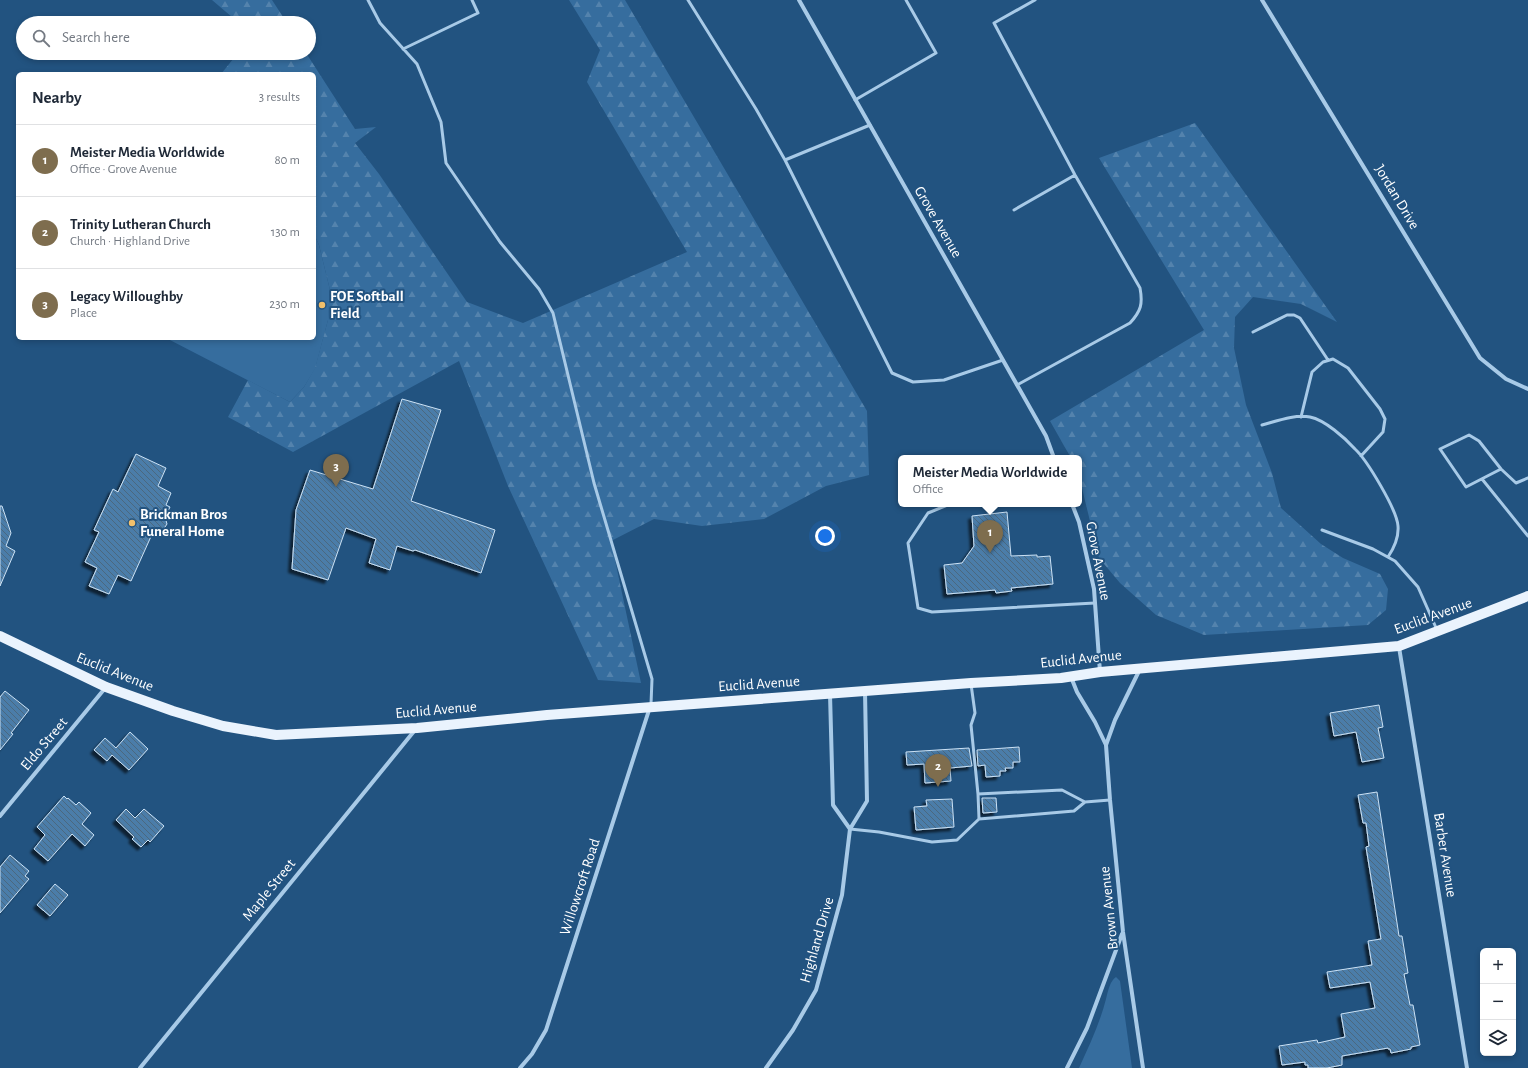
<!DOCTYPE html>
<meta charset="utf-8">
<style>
:root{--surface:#fff;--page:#f6f6f7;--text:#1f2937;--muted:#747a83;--line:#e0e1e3;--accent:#7e6d4e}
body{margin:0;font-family:"Alegreya Sans",sans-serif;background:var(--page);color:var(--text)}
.controls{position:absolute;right:12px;bottom:12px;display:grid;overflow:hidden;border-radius:6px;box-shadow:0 2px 6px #0003}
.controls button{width:36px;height:36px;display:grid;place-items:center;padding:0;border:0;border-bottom:1px solid var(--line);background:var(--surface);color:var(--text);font:20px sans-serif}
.you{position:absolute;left:825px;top:536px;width:14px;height:14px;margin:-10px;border:3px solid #fff;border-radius:50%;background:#1a73e8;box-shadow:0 0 0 6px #1a73e833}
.badge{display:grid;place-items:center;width:26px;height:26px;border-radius:50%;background:var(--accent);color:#fff;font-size:13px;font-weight:700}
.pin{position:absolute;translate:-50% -33px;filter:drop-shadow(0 1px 2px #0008)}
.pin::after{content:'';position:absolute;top:21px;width:14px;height:12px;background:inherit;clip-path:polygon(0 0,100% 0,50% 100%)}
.popup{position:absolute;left:898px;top:455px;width:184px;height:52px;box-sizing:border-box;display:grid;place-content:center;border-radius:6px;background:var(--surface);filter:drop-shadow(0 1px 3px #0005);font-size:13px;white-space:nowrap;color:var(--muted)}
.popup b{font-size:15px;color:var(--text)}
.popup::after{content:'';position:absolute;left:50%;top:100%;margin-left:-8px;border:8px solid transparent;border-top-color:var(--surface)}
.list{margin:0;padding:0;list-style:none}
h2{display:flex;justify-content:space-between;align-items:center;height:52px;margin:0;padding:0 16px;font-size:17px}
h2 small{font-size:13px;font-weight:400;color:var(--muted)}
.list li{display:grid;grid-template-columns:26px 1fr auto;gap:12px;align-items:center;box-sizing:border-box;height:72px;padding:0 16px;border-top:1px solid var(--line)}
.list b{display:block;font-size:15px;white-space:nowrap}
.list p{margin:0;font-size:13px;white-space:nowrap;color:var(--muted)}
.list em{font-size:13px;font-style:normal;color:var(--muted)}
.icon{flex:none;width:22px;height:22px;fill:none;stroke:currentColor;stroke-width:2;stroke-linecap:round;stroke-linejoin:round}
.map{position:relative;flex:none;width:1528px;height:1068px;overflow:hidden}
.search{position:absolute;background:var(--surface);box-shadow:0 2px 6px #0003;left:16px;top:16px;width:300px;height:44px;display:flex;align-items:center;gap:10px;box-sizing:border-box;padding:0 14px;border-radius:22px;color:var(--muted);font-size:15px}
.panel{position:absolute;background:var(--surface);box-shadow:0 2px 6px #0003;left:16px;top:72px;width:300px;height:268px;border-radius:6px}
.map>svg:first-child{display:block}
.grass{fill:#366d9e}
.forest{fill:url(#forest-firs)}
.building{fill:url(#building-back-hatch);stroke:#cce2f5;filter:url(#shadow)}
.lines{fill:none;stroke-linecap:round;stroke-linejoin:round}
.lane{stroke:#a8cae7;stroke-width:3}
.street{stroke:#a8cae7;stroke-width:4}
.primary{stroke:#eaf3fd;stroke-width:10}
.poi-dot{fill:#f3c06b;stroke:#225380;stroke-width:1.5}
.labels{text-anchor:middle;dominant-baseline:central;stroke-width:4;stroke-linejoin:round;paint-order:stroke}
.street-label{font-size:15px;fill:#fff;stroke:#225380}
.poi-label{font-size:15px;font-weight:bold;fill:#fff;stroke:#225380;text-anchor:start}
</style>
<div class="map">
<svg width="1528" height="1068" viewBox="0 0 1528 1068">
<defs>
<pattern id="forest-firs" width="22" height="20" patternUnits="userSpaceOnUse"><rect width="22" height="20" fill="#366d9e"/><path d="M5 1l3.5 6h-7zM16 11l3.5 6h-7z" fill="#5483ad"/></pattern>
<pattern id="building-back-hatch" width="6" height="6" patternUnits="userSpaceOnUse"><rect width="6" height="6" fill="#4b7da9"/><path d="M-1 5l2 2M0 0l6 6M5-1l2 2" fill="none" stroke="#4b677f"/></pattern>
<filter id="shadow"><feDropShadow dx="-3.5" dy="3.5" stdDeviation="1" flood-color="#0009"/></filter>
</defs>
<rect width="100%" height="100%" fill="#225380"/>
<path class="grass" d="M314,234L319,245L330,290L328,320L315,369L304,387L290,402L166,338H314Z
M1116,977L1120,981L1132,1068H1079C1089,1046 1100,1023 1106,999C1108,991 1110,981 1116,977Z"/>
<path class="forest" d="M212,0H272L287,23H239Z
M569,0H625L867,411L869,475L826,486L764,519L702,526L654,519L611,541L641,683L598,680L508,486L459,361L293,452L228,417L248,380L290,402L304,387L315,368L328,320L330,290L319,245L314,234V74H221L238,53H306L355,129L376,127L355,143L379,174L467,302L523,323L687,252L587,82L600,50Z
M1195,123L1337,322L1301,304L1253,297L1235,317L1234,348L1246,405L1272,473L1281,508L1321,544L1343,558L1380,574L1388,589L1386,610L1368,625L1204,635L1156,615L1120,583L1099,558L1079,476V458H1071L1050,421L1204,330L1099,158Z"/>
<path class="building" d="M402,399L441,410L411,501L495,530L481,573L415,550L413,551L397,546L390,570L369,563L376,539L346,528L328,580L292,569L296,510L310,470L373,489Z
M136,454L166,468L158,486L171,493L166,505L170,507L165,517L167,524L163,530L153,532L131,581L118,575L109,594L89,586L97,568L85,562L99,532L94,530L113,489L118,492Z
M0,506H2L11,533L6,546L15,551L0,586Z
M1007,512L1011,556L1037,555V557L1050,556L1053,584L1011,588L1012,591L996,593L995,590L947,594L944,565L962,563L974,546L972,516Z
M5,691L29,710L11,733L13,734L0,750V697Z
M1379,705L1383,727L1378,728L1384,758L1362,762L1356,732L1334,736L1330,713Z
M130,732L148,749L129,770L112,755L107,761L94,750L105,738L116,748Z
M1019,747L1020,762H1013V768H1005L1006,771H1000V776L986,777L985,765L978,766L977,750Z
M969,748L972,766L950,768L951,781L925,783L924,764L907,765L906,752Z
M1377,792L1399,936H1402L1408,973L1404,974L1410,1005H1413L1420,1045L1411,1047V1049L1391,1053L1390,1049H1388V1048L1342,1056V1065L1327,1068H1308V1065H1305V1062L1282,1065L1279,1046L1317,1040L1318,1043L1345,1037L1341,1014L1375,1008L1370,982L1330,988L1327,972L1372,965L1368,941L1381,939L1366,847L1369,846L1366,823H1363L1358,795Z
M64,796L67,799L68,798L76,805L79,802L91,813L82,824L94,835L85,846L72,834L48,861L34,849L45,835L37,827Z
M982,798H996L997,812L983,813Z
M952,799L954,827L916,830L914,807L927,806L926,800Z
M126,809L135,818L144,809L164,826L150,842L148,840L141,847L132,839L134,837L116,820Z
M10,855L29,871L25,876L29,879L0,913V867Z
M55,884L68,895L50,916L37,905Z"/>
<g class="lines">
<path class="lane" d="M368,0L380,23L417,64L441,122L446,163L500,242L539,289L553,313L594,483L652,679L651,704
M688,0L756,109L785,160L870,125
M403,49L478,13L472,0
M855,100L936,53L906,0
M785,160L892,373L913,382L944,380L1003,360
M1014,210L1075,175
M1253,332L1287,315H1294L1300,318L1328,360
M1017,385L1130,323C1141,311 1143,304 1140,288L1075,175L994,23L1035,0
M1301,417L1312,372L1323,362L1333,359L1348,368L1380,409L1385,419L1383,432L1361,456
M1262,425C1277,421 1295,414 1310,417C1325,420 1345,438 1355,449C1367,460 1397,510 1398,526C1399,538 1394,548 1388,557
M1501,469L1466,487L1440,449L1469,435L1479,441L1501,469L1516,483L1528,478
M1482,479L1528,536
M950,504L928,513L908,543L918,608L932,612L1095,603
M1322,530L1373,549L1395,561L1418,587L1437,630
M971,684L975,713L971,725L978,794L979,819L1074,811L1085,802L1110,800
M978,794L1062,790L1085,802
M850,829L879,832L932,842L957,840L979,819"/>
<path class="street" d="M799,0L1046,436L1054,458
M1262,0L1480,358L1506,379L1528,389
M1072,504L1079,522L1094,589L1100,672
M1399,647L1467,1068
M1071,677L1077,692L1095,722L1106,745L1110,800L1123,932L1143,1068
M830,694L833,805L850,829
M1106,745L1115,720L1140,669
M0,816L106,687
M140,1068L415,730
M520,1068L532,1054L546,1030L650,707
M766,1068L793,1030L816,990L842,895L850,829L867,801L865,691
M1067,1068L1087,1028L1122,934"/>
<path class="primary" d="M0,636L106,687L173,711L223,726L276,735L417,728L547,715L971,683L1061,678L1100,672L1399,646L1528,596"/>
</g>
<g class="poi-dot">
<circle cx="322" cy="305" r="4"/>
<circle cx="132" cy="523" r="4"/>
</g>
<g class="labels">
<g class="street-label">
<text transform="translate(1397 197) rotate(59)">Jordan Drive</text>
<text transform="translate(938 222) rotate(60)">Grove Avenue</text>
<text transform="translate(1098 561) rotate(79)">Grove Avenue</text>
<text transform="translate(1433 616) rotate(-20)">Euclid Avenue</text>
<text transform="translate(1081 659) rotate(-6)">Euclid Avenue</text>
<text transform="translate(115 672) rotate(22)">Euclid Avenue</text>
<text transform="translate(759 684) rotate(-4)">Euclid Avenue</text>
<text transform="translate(436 710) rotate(-5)">Euclid Avenue</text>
<text transform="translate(44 744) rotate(-50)">Eldo Street</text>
<text transform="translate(1445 855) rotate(81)">Barber Avenue</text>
<text transform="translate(580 887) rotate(-72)">Willowcroft Road</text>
<text transform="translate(269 890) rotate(-51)">Maple Street</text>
<text transform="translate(1109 908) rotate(-96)">Brown Avenue</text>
<text transform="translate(817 940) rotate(-74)">Highland Drive</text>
</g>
<g class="poi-label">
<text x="330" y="296">FOE Softball<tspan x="330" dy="17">Field</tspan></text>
<text x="140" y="514">Brickman Bros<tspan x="140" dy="17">Funeral Home</tspan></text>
</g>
</g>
</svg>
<div class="controls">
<button>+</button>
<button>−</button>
<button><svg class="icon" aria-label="layers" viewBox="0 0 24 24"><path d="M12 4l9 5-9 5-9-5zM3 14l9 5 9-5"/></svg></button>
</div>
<div class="you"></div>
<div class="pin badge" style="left:990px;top:553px">1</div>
<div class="popup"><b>Meister Media Worldwide</b>Office</div>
<div class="pin badge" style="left:938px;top:787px">2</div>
<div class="pin badge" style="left:336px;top:487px">3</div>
<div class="search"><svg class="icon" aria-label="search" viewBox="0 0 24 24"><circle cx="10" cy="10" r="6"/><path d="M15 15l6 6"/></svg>Search here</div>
<section class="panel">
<h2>Nearby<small>3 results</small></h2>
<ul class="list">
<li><span class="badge">1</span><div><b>Meister Media Worldwide</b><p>Office · Grove Avenue</p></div><em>80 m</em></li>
<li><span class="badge">2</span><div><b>Trinity Lutheran Church</b><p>Church · Highland Drive</p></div><em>130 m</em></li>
<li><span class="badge">3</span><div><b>Legacy Willoughby</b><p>Place</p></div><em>230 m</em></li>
</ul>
</section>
</div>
